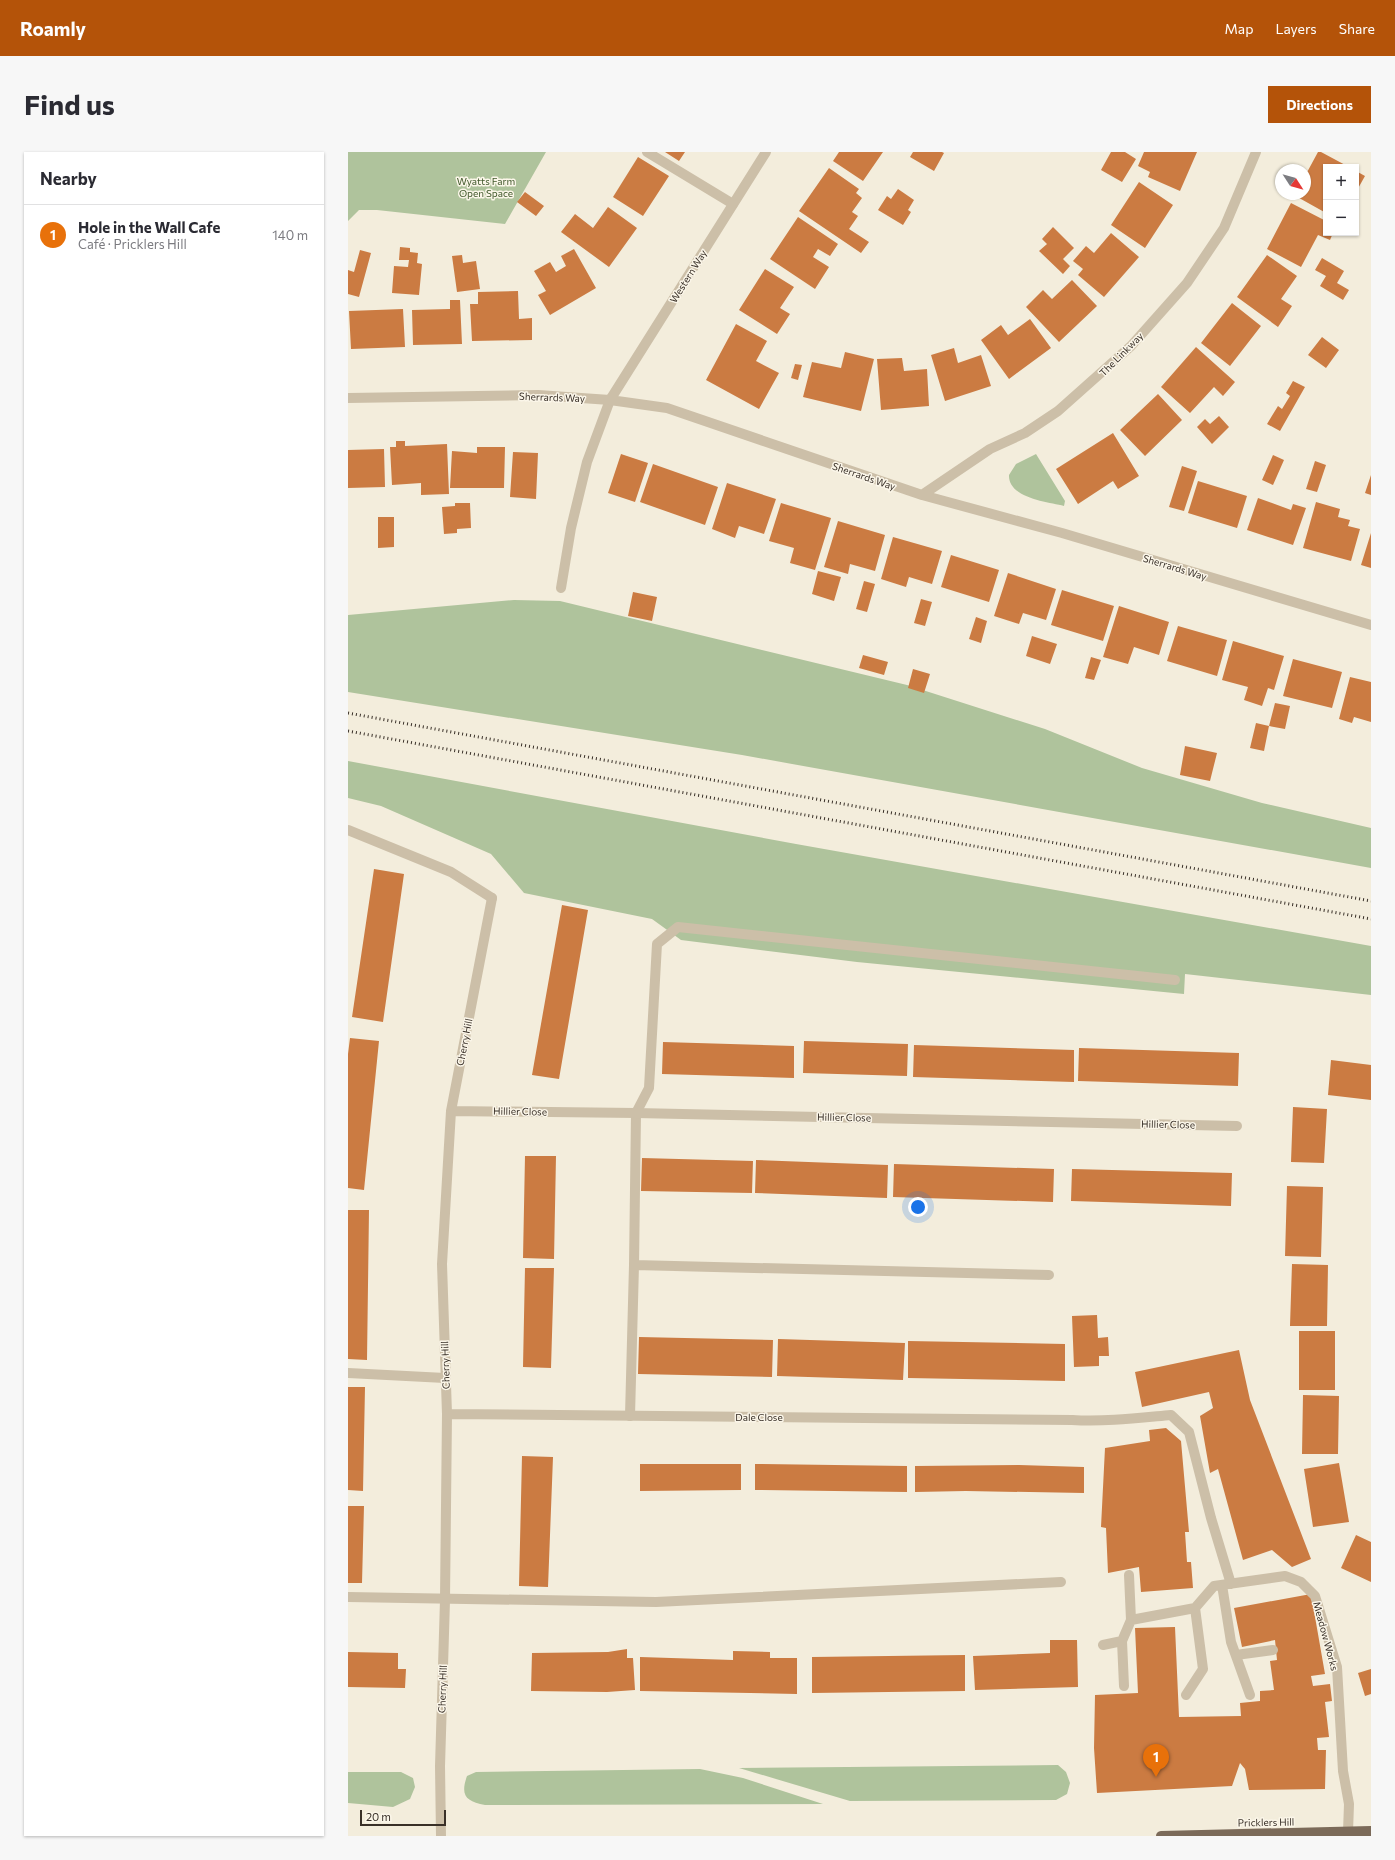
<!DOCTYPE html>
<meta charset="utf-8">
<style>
:root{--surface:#fff;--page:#f7f7f7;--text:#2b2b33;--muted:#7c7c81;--line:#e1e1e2;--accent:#b45309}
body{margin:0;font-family:Commissioner,sans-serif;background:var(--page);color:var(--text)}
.controls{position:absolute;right:12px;top:12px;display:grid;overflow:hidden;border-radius:0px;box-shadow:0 1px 3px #0004}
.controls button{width:36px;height:36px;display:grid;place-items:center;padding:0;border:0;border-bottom:1px solid var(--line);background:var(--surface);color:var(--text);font:20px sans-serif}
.compass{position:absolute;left:927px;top:12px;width:36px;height:36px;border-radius:50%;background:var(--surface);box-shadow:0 1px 3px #0004;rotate:126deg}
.scale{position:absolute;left:12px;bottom:10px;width:86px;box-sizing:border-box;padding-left:4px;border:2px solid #393028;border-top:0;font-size:11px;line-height:14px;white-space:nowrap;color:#393028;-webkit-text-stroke:3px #fbf6e9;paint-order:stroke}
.you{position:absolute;left:570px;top:1055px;width:14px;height:14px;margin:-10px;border:3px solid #fff;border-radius:50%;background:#1a73e8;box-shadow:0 0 0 6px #1a73e833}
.badge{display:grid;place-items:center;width:26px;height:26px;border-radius:50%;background:var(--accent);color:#fff;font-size:13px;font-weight:700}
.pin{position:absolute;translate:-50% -33px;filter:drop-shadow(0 1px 2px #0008)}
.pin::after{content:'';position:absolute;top:21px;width:14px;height:12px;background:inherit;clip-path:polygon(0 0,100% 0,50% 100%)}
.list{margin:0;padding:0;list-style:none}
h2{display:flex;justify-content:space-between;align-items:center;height:52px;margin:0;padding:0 16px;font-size:17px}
h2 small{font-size:13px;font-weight:400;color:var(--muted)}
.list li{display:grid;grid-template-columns:26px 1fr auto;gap:12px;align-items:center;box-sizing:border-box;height:60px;padding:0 16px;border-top:1px solid var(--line)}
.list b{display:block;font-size:15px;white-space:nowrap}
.list p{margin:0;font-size:13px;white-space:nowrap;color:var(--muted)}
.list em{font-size:13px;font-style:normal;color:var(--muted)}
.map{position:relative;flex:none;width:1023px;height:1684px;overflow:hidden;border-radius:0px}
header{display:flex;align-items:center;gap:24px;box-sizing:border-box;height:56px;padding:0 20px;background:var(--accent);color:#fff}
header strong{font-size:19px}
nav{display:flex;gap:22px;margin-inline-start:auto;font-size:14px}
.intro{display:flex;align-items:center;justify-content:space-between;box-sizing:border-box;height:96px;padding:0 24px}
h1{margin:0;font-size:28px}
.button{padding:10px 18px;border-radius:0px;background:var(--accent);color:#fff;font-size:14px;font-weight:700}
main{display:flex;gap:24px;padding:0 24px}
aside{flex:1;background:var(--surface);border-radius:0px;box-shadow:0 1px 3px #0004}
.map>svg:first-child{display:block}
.green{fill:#afc39c}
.building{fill:#cb7b42}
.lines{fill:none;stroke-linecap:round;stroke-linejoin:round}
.lane{stroke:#ccbfa8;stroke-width:10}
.street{stroke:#ccbfa8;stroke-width:10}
.primary{stroke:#7b6a59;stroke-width:10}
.rail{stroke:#393028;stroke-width:3;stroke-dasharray:1 3;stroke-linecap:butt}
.labels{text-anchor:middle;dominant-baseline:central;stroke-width:3;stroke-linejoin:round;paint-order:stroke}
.park-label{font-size:10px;fill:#40582b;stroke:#fbf6e9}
.street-label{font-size:10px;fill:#393028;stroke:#fbf6e9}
</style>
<header>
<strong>Roamly</strong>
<nav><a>Map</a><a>Layers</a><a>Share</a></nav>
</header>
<div class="intro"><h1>Find us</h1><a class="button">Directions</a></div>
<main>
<aside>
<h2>Nearby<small></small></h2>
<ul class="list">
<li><span class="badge" style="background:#e8710a">1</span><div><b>Hole in the Wall Cafe</b><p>Café · Pricklers Hill</p></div><em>140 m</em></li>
</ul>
</aside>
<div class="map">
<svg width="1023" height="1684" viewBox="0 0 1023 1684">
<rect width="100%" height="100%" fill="#f3eddc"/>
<path class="green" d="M0,0H198L157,72L29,58H11L0,69Z
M688,302L717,349L716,354C699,350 660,346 661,323L668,312Z
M166,448L212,449L559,533L697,577L794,616L914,651L1023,676V716L394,603L0,540V463Z
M0,609L448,692L1023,794V843L837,822L836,842L509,810L333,788L304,767L176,741L143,702L33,654L0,646Z
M710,1613L718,1620L722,1631L719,1642L708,1648L502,1649L391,1616Z
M352,1617L395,1626L475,1652L137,1653C118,1649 112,1644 119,1624L128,1620Z
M0,1620H53L65,1626L67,1635L62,1647L45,1655L0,1651Z"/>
<path class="building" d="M317,0H337L331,9Z
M491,0H535L515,29L485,9Z
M565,0H594L596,1L586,19L562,5Z
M763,0H777L788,7L774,30L753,18Z
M796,0H849L832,39L800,25L802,20L790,14Z
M970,0H973L1001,15H978V61L944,42H957V24Z
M290,5L321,24L295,64L265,45Z
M481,16L511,37L508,41L514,46L504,60L510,64L501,77L521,90L513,101L451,59Z
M1008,19L1017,24L1008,40Z
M791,30L825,53L797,96L763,73Z
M550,37L566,48L560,58L563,60L555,73L530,58L539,44L543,47Z
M177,40L196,54L188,64L169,50Z
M943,51L978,69V81H985L982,88L970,83L953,115L919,97Z
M260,55L289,76L261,115L213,80L227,62L245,76Z
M450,65L490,92L482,104L470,97L465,105L481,115L467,137L422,107Z
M705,75L726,96L715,107L722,114L715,122L691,99L699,92L694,87Z
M763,81L791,105L756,145L730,123L735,117L725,109L738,94L746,101Z
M52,95L62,96V100L70,101L69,111L74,112L71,143L44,141L46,114L60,115L61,108H51Z
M226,97L248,136L202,163L190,143L198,139L186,119L202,110L208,120L218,114L213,104Z
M12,98L23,101L11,145L0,142V118L6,120Z
M114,103L115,111L128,109L132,137L109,140L104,104Z
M919,103L949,124L933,147L944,154L930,175L889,145Z
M974,106L996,119L989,131L1001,138L995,148L972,134L978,124L967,118Z
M417,117L446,135L432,156L442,162L429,182L391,158Z
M724,128L749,154L711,190L678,155L695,138L704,147Z
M170,139L171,167L184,166V188L124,189L122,152H130V140Z
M102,148H112L114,192L65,193L64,158L102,157Z
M884,151L913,174L882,214L853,191Z
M55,157L57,195L3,197L1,159Z
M682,167L703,196L661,227L633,188L653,173L660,183Z
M388,172L419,189L408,209L431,221L411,257L358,228Z
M974,185L991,198L978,216L960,203Z
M848,195L887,230L875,244L866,235L842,261L813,235Z
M606,196L610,211L633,203L643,234L597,249L583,203Z
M497,200L526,207L513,259L455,245L464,210L493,216Z
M554,206L556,219L579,217L581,254L533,258L529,207Z
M447,212L454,213L450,228L443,226Z
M945,229L957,235L932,279L919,272L930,254L934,257L942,244L938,241Z
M810,242L834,268L797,304L772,278Z
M871,264L881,275L864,292L849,275L857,267L862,272Z
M765,281L791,324L770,337L765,329L730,352L708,317Z
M48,289H57V294L99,292L101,342L73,343V331L44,333L42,295H48Z
M129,295H157L156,336H102L104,299L129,301Z
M36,297L37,335L0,336V298Z
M165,300L190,301L188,347L162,345Z
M273,302L300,311L287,350L260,341Z
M925,303L936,308L925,333L914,328Z
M967,309L978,313L969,340L958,337Z
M305,312L370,335L357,373L292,350Z
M834,314L849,319L836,359L821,355Z
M1023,323V343L1017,341Z
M850,329L899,344L889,376L840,361Z
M379,331L428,347L416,382L391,374L387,386L364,377Z
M910,346L943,358L945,352L958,356L945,393L899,378Z
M968,350L992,357L990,365L1002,368L1000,374L1012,377L1003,409L955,396Z
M107,351H122L123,376L109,377V381L96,382L94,355L107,354Z
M433,351L483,366L467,418L442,411L446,396L421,389Z
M30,365H46V395L30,396Z
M490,369L537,383L527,419L502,412L500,422L476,415Z
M1023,381V416L1013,413Z
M545,385L594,399L584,432L561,425L558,435L533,427Z
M603,403L651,418L641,450L593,435Z
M470,419L493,425L486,449L464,442Z
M660,421L708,437L698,468L675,461L671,472L646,464Z
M516,429L527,432L519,460L508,457Z
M714,438L766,454L755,489L703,473Z
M285,440L309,445L304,469L280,464Z
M573,447L584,450L577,474L566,471Z
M771,454L821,470L811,503L786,495L780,512L755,505Z
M628,465L639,469L633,491L621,487Z
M830,474L879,488L869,524L819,509Z
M684,484L709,492L702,512L678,504Z
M885,489L936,504L926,538L920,536L914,554L896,548L900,535L874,528Z
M515,503L540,510L536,523L511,516Z
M743,505L753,508L746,528L737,526Z
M945,507L994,520L984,556L935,544Z
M565,517L582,522L576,541L560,536Z
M1002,525L1023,530V570L1006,565L1004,571L991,567Z
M927,551L942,554L937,577L921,574Z
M908,571L921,574L916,599L902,596Z
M837,594L869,601L862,629L832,623Z
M26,717L56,722L35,870L4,865Z
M214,753L240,758L211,927L184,923Z
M2,886L31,889L16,1038L0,1036V902Z
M456,889L560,892L559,924L455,921Z
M315,890L446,894V926L314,922Z
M566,893L726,898V930L565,925Z
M731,896L891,901L890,934L730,929Z
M983,908L1023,913V948L980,943Z
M945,955L979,957L976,1011L943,1010Z
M177,1004H208L206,1107L175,1106Z
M294,1006L405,1009L404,1041L293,1039Z
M408,1008L540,1013L539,1046L407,1041Z
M546,1012L706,1017L705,1050L545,1045Z
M724,1017L884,1021L883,1054L723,1049Z
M939,1034L975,1035L973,1105L937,1104Z
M0,1058H21L19,1208L0,1207Z
M944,1112L980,1113L979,1174H942Z
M177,1116H206L203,1216L175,1215Z
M749,1163L750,1186L760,1185L761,1204H751V1214L726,1215L724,1164Z
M951,1179H987V1238H951Z
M291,1185L425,1188L424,1225L290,1222Z
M430,1187L557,1191L555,1228L429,1224Z
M560,1189L717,1192V1229L560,1226Z
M891,1198L902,1248L963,1407L944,1415L924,1398L895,1408L870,1317L862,1321L852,1264L865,1256L861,1240L794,1255L787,1220Z
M0,1235H17L15,1339L0,1338Z
M955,1243L991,1244L990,1302H954Z
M818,1276L833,1289L841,1380H837L839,1410H843L845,1436L793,1440L791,1415L760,1421L758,1376L753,1375L757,1296L802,1289L801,1278Z
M174,1304L205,1305L200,1435L171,1434Z
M991,1311L1001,1370L965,1375L956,1317Z
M292,1312H393V1338L292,1339Z
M407,1312L559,1314V1340L407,1338Z
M671,1313L736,1315V1341L618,1339L567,1340V1314Z
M0,1354H16L14,1431H0Z
M1008,1383L1023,1390V1430L993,1416Z
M963,1442L977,1522L963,1524L965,1534L982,1532L984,1549L977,1550L981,1585L969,1586L970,1598H978L977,1637L901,1638L897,1617L892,1611L884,1634L749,1641L746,1596L747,1543L790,1541L787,1476L827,1475L831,1565L893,1564L892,1551L912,1549V1539L926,1538L922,1509L929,1508L927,1488L894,1495L886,1456Z
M702,1488H729L730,1535L627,1538L625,1504L702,1501Z
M279,1497V1506H285L287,1538L259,1540L183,1539L184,1501L260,1500Z
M385,1499L422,1500V1506H449V1542L292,1539V1505L385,1508Z
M0,1500L50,1501V1517H58L57,1536L0,1535Z
M617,1503V1539L464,1541V1505Z
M1023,1517V1542L1017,1544L1010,1521Z"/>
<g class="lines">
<path class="lane" d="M299,0L385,52
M213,436L223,376L239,310L262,248
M0,678L103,720L144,746
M286,1113L701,1123
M0,1221L97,1226
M282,1264L286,1113L288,961L301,936L309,792L330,775L827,828
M724,1268C757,1270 790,1266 823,1263L841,1280L863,1366L883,1432
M874,1433L883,1490L902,1543
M0,1445L308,1450L713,1430
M783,1468L847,1456
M774,1489L776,1534
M755,1493L774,1489L783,1468L781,1423
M888,1503L925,1498
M838,1543L855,1517L847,1456L866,1434L937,1424L953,1430L967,1444L989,1515L995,1619L1001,1652L1000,1680"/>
<path class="street" d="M0,246L190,243L262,248L319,256L574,343L714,381L1023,473
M262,248L418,0
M574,343L642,297L677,281L710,259L783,194L839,131L876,76L908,0
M103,959L288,961L889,974
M99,1262L724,1268
M93,1684L92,1614L97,1448L99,1262L94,1112L103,959L144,746"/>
<path class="primary" d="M813,1684L1023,1679"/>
<path class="rail" d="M0,561L1023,749
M0,579L1023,767"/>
</g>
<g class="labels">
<g class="park-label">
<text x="138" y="29">Wyatts Farm<tspan x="138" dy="12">Open Space</tspan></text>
</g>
<g class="street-label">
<text transform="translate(340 124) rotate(-58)">Western Way</text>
<text transform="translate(773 202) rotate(-45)">The Linkway</text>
<text transform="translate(204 245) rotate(2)">Sherrards Way</text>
<text transform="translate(516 324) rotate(19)">Sherrards Way</text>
<text transform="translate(827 415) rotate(17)">Sherrards Way</text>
<text transform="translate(116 890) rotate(-79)">Cherry Hill</text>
<text transform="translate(172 959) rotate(1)">Hillier Close</text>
<text transform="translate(496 965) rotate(1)">Hillier Close</text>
<text transform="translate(820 972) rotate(1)">Hillier Close</text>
<text transform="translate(97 1213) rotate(-92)">Cherry Hill</text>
<text x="411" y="1265">Dale Close</text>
<text transform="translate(978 1484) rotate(75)">Meadow Works</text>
<text transform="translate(94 1537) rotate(-88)">Cherry Hill</text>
<text transform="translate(918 1670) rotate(-1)">Pricklers Hill</text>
</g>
</g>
</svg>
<div class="controls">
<button>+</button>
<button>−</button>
</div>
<svg class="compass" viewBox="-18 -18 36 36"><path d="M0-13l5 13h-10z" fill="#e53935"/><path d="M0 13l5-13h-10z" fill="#7c7c81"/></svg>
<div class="scale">20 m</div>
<div class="you"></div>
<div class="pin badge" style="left:808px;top:1625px;background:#e8710a">1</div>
</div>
</main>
